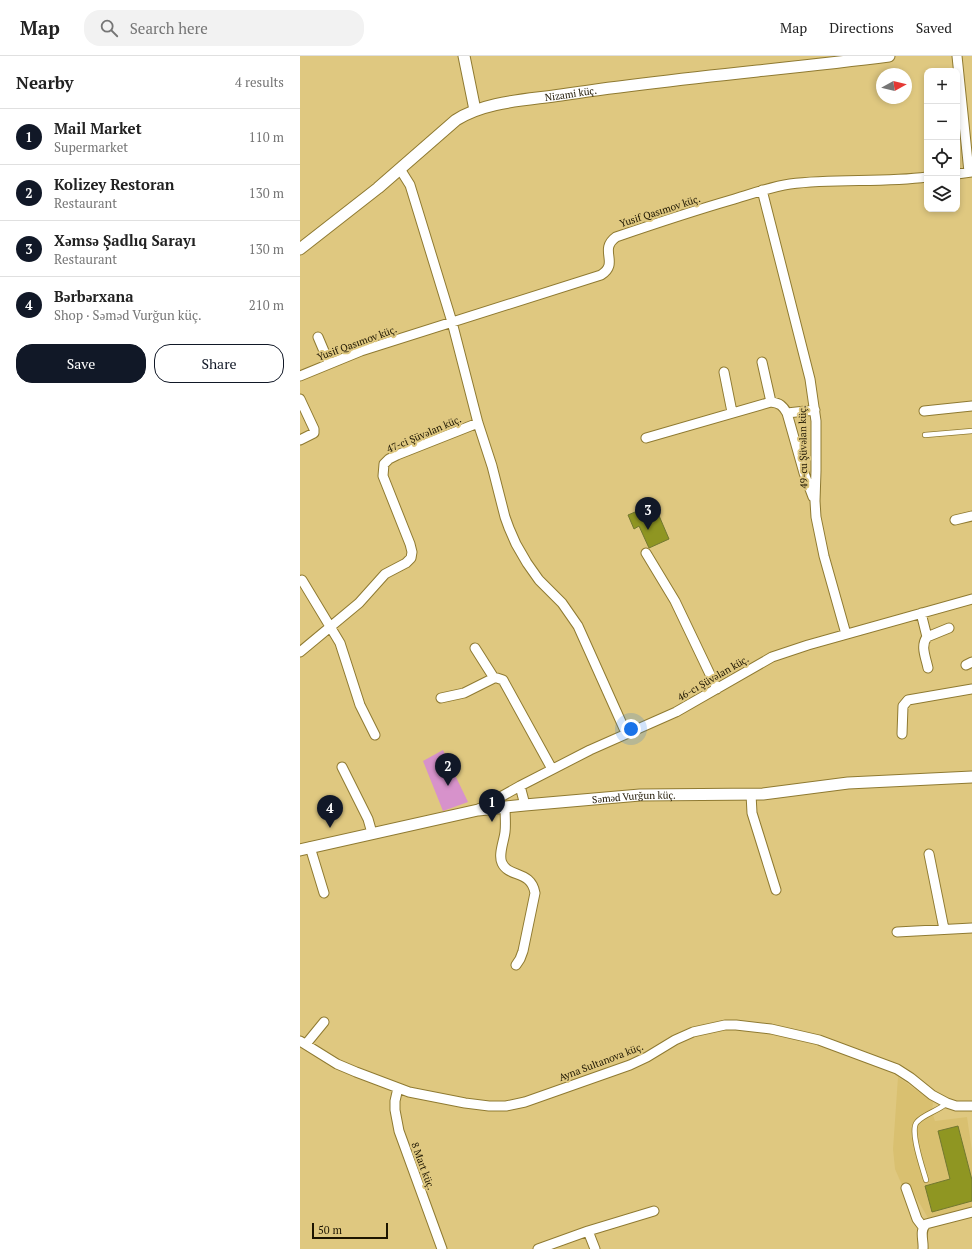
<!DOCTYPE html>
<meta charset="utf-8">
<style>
:root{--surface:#fff;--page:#f2f2f2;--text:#222;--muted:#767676;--line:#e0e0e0;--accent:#111827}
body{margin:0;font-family:"PT Serif",serif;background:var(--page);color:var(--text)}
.controls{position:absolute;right:12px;top:12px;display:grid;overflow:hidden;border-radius:8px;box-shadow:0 2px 6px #0003}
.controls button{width:36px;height:36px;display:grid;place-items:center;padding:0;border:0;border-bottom:1px solid var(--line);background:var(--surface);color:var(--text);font:20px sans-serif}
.compass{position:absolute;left:576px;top:12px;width:36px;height:36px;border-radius:50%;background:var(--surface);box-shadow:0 2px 6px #0003;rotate:82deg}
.scale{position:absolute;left:12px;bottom:10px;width:76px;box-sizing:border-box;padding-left:4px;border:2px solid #1d1500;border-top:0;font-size:11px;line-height:14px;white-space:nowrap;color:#1d1500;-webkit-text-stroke:3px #dfc880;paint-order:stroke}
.you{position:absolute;left:331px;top:673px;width:14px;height:14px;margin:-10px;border:3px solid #fff;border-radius:50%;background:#1a73e8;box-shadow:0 0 0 6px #1a73e833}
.badge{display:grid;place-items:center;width:26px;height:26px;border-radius:50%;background:var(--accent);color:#fff;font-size:13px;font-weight:700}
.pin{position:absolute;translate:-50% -33px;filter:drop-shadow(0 1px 2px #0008)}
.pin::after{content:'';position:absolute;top:21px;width:14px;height:12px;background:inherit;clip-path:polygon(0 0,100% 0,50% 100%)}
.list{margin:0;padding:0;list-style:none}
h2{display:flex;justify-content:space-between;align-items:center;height:52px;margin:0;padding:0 16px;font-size:17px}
h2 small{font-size:13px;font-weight:400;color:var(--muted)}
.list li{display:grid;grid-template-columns:26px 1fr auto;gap:12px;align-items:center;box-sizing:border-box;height:56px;padding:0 16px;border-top:1px solid var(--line)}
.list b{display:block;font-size:15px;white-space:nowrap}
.list p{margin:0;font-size:13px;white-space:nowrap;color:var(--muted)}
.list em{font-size:13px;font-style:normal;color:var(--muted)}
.actions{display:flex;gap:8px;padding:12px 16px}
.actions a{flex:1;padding:9px 0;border:1px solid var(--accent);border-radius:16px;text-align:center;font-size:14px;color:var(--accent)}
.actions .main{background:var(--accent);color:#fff}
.icon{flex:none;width:22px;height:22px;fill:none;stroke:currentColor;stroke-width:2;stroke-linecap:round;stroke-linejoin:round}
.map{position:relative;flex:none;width:672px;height:1193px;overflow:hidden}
header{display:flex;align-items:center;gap:24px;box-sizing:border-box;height:56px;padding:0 20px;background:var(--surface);border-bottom:1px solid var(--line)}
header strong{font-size:19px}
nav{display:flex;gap:22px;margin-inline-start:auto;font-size:14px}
.search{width:280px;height:36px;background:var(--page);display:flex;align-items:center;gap:10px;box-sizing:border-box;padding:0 14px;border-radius:16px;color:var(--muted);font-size:15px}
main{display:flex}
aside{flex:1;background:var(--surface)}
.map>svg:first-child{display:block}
.built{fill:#d9c070}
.green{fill:#d792cb}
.building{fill:#8f9622;stroke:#727830}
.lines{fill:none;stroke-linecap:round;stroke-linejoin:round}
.service-casing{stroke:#8f7a31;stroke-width:6}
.minor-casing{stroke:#8f7a31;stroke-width:11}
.tertiary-casing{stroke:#8f7a31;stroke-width:13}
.service{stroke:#fff;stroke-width:4.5}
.minor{stroke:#fff;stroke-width:9}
.tertiary{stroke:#fff;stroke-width:11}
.labels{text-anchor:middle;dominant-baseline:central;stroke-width:4;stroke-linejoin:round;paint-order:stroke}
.street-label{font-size:10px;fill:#1d1500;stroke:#dfc880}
</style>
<header>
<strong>Map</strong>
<div class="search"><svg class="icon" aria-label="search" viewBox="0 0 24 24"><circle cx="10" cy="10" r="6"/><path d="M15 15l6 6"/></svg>Search here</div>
<nav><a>Map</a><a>Directions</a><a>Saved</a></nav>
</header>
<main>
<aside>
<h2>Nearby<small>4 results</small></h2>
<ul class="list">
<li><span class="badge">1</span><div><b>Mail Market</b><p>Supermarket</p></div><em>110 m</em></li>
<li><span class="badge">2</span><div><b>Kolizey Restoran</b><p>Restaurant</p></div><em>130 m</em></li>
<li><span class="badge">3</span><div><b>Xəmsə Şadlıq Sarayı</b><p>Restaurant</p></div><em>130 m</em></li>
<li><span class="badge">4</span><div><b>Bərbərxana</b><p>Shop · Səməd Vurğun küç.</p></div><em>210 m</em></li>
</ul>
<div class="actions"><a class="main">Save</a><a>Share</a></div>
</aside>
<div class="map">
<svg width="672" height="1193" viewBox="0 0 672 1193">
<rect width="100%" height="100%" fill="#dfc880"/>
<path class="built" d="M598,1021L633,1046L632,1056L635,1065L667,1061L672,1095V1151L628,1162L608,1127L602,1129L595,1113L593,1093Z"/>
<path class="green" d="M143,694L168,746L143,755L123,705Z"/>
<path class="building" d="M354,448L369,483L349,492L339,470L334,473L328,459Z
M658,1070L672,1124V1145L632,1156L625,1130L650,1123L638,1075Z"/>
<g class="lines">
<g class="service-casing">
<path id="service" d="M625,379L672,375
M626,1124C623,1113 609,1074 617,1066C624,1058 638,1055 647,1047"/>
</g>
<g class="minor-casing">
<path id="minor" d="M657,0L669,116
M100,113L110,129L152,266L178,367L192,410L205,461L209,472L216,488L227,507L239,524L262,547L278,570L326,677
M657,118L672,116
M462,134L510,323L516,365V415L515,445L516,461L524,500L546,578
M18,281L29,307
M462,306L471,346
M424,316L432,356
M0,320L61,295L301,219C320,207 298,194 316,181C354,168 393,155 431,144C451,138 470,131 490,128C536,122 582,127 627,121
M0,343L14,373V377L0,384
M624,355L672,350
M487,357L515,354
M346,382L471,346C480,347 483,350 487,357L504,417L513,441
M655,464L672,460
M346,497L375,545L417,633
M2,524L40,587L60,649L75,679
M621,557L627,581C620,590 626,602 628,612
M627,581L649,572
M175,592L194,622
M0,596L59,547L85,518L106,507L111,502L112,496L110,488L83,420L84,408L89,403L97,399L178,367
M666,609L672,606
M141,642L164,637L194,622H197L203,624L252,713
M602,678L603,650L608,644L672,633
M42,711L68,763L72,777
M220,730L225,749
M451,738L452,757L476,834
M205,751C205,759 206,768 205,776C204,785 198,799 202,807C209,822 231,814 235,837L223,895L220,903L216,909
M179,753L220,730L290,694L376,656L472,601L508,589L672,543
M10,791L24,837
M629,798L644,873
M597,876L672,872
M0,985L37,1008L56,1016L109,1036L165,1047L189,1050H206L225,1046L330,1009L347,1001L375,984L393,976L425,969H436L471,973L519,984L597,1013L611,1022L632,1039L647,1047L656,1050H672
M6,988L24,966
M98,1032L95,1045V1054L99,1075L142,1193
M606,1132L617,1163L623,1171
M288,1175L295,1193
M238,1193L288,1175L354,1155
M623,1193C624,1185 619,1175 626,1168L672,1156"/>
</g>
<g class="tertiary-casing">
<g id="tertiary">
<path d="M164,0L175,54"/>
<path id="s1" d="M0,193L78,132L156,64C185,45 228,44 261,39C370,22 480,14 589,0"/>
<path id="s2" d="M0,794L178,754L225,749L340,739L463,738L548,727L672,721"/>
</g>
</g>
<use href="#service" class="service"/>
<use href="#minor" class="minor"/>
<use href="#tertiary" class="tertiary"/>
</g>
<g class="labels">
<g class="street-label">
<text stroke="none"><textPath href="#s1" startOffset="321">Nizami küç.</textPath></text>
<text transform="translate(360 155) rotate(-18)">Yusif Qasımov küç.</text>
<text transform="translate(57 287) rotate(-20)">Yusif Qasımov küç.</text>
<text transform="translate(124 378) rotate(-23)">47-ci Şüvəlan küç.</text>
<text transform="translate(503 391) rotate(-91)">49-cu Şüvəlan küç.</text>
<text transform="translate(413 622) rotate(-30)">46-cı Şüvəlan küç.</text>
<text stroke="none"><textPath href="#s2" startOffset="339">Səməd Vurğun küç.</textPath></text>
<text transform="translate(301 1006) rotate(-21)">Ayna Sultanova küç.</text>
<text transform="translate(123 1110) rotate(70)">8 Mart küç.</text>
</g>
</g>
</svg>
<div class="controls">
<button>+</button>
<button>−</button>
<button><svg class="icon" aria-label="locate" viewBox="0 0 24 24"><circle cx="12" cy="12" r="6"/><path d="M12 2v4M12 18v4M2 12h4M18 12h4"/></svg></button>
<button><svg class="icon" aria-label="layers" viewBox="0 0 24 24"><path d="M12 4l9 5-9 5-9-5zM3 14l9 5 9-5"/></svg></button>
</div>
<svg class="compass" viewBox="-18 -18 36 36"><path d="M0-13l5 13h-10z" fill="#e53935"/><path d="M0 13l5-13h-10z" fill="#767676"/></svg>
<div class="scale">50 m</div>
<div class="you"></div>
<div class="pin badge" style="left:192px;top:766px">1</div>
<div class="pin badge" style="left:148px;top:730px">2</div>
<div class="pin badge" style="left:348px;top:474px">3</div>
<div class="pin badge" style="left:30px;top:772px">4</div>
</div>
</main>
